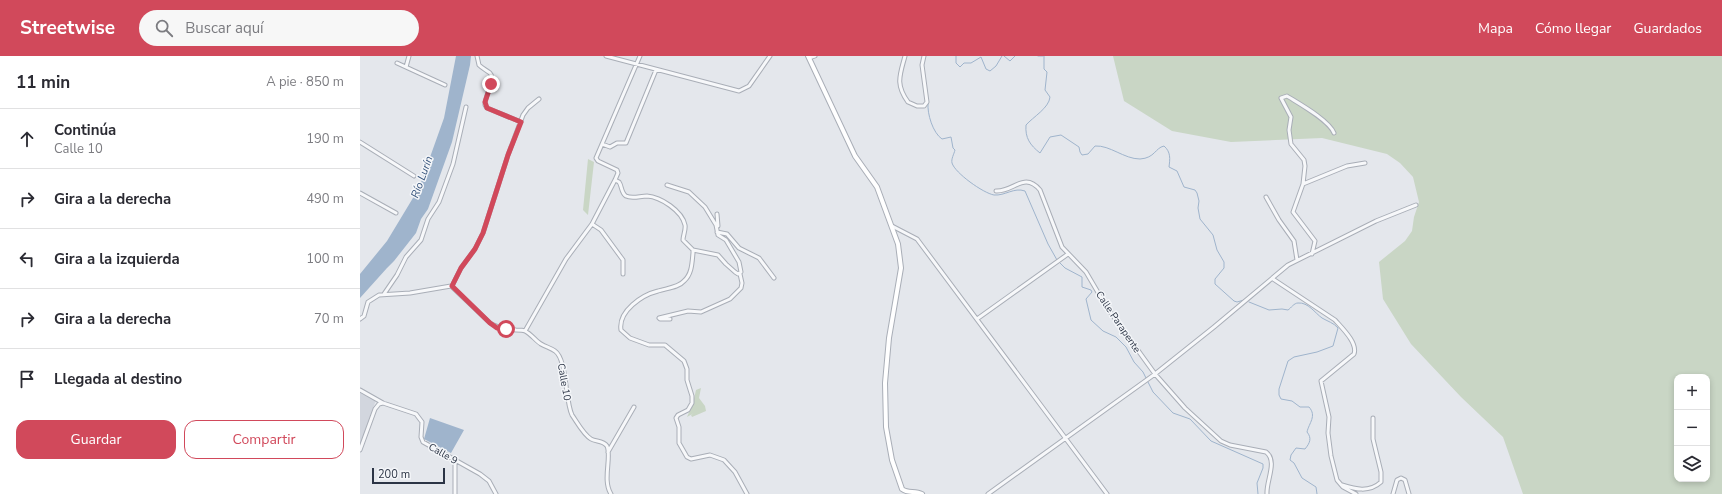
<!DOCTYPE html>
<html lang="es">
<meta charset="utf-8">
<style>
:root{--surface:#fff;--page:#f7f7f7;--text:#2b2b33;--muted:#7c7c81;--line:#e1e1e2;--accent:#d1495b}
body{margin:0;font-family:"Nunito Sans",sans-serif;background:var(--page);color:var(--text)}
.controls{position:absolute;right:12px;bottom:12px;display:grid;overflow:hidden;border-radius:8px;box-shadow:0 2px 6px #0003}
.controls button{width:36px;height:36px;display:grid;place-items:center;padding:0;border:0;border-bottom:1px solid var(--line);background:var(--surface);color:var(--text);font:20px sans-serif}
.scale{position:absolute;left:12px;bottom:10px;width:73px;box-sizing:border-box;padding-left:4px;border:2px solid #2b3445;border-top:0;font-size:11px;line-height:14px;white-space:nowrap;color:#2b3445;-webkit-text-stroke:3px #f4f6f9;paint-order:stroke}
.stop{position:absolute;width:12px;height:12px;margin:-9px;border:3px solid #d1495b;border-radius:50%;background:#fff}
.stop.end{background:#d1495b;border-color:#fff;box-shadow:0 1px 4px #0008}
.list{margin:0;padding:0;list-style:none}
h2{display:flex;justify-content:space-between;align-items:center;height:52px;margin:0;padding:0 16px;font-size:17px}
h2 small{font-size:13px;font-weight:400;color:var(--muted)}
.list li{display:grid;grid-template-columns:26px 1fr auto;gap:12px;align-items:center;box-sizing:border-box;height:60px;padding:0 16px;border-top:1px solid var(--line)}
.list b{display:block;font-size:15px;white-space:nowrap}
.list p{margin:0;font-size:13px;white-space:nowrap;color:var(--muted)}
.list em{font-size:13px;font-style:normal;color:var(--muted)}
.actions{display:flex;gap:8px;padding:12px 16px}
.actions a{flex:1;padding:9px 0;border:1px solid var(--accent);border-radius:12px;text-align:center;font-size:14px;color:var(--accent)}
.actions .main{background:var(--accent);color:#fff}
.icon{flex:none;width:22px;height:22px;fill:none;stroke:currentColor;stroke-width:2;stroke-linecap:round;stroke-linejoin:round}
.map{position:relative;flex:none;width:1362px;height:438px;overflow:hidden}
header{display:flex;align-items:center;gap:24px;box-sizing:border-box;height:56px;padding:0 20px;background:var(--accent);color:#fff}
header strong{font-size:19px}
nav{display:flex;gap:22px;margin-inline-start:auto;font-size:14px}
.search{width:280px;height:36px;background:var(--page);display:flex;align-items:center;gap:10px;box-sizing:border-box;padding:0 14px;border-radius:22px;color:var(--muted);font-size:15px}
main{display:flex}
aside{flex:1;background:var(--surface)}
.map>svg:first-child{display:block}
.built{fill:#d2d6de}
.green{fill:#c9d6c5;fill-rule:evenodd}
.water{fill:#9fb4cc}
.lines{fill:none;stroke-linecap:round;stroke-linejoin:round}
.stream{stroke:#9fb4cc;stroke-width:1}
.street-casing{stroke:#a9aeb7;stroke-width:5}
.secondary-casing{stroke:#a9aeb7;stroke-width:6}
.street{stroke:#f7f8fa;stroke-width:3}
.secondary{stroke:#fff;stroke-width:4}
.route{stroke:#d1495b;stroke-width:5}
.labels{text-anchor:middle;dominant-baseline:central;stroke-width:3;stroke-linejoin:round;paint-order:stroke}
.street-label{font-size:10px;fill:#2b3445;stroke:#f4f6f9}
.water-label{font-size:11px;font-style:italic;fill:#34527a;stroke:#f4f6f9}
</style>
<header>
<strong>Streetwise</strong>
<div class="search"><svg class="icon" aria-label="search" viewBox="0 0 24 24"><circle cx="10" cy="10" r="6"/><path d="M15 15l6 6"/></svg>Buscar aquí</div>
<nav><a>Mapa</a><a>Cómo llegar</a><a>Guardados</a></nav>
</header>
<main>
<aside>
<h2>11 min<small>A pie · 850 m</small></h2>
<ul class="list">
<li><svg class="icon" aria-label="ahead" viewBox="0 0 24 24"><path d="M12 20V5M6 11l6-6 6 6"/></svg><div><b>Continúa</b><p>Calle 10</p></div><em>190 m</em></li>
<li><svg class="icon" aria-label="right" viewBox="0 0 24 24"><path d="M7 20v-9h11M14 6l5 5-5 5"/></svg><div><b>Gira a la derecha</b></div><em>490 m</em></li>
<li><svg class="icon" aria-label="left" viewBox="0 0 24 24"><path d="M17 20v-9H6M10 6l-5 5 5 5"/></svg><div><b>Gira a la izquierda</b></div><em>100 m</em></li>
<li><svg class="icon" aria-label="right" viewBox="0 0 24 24"><path d="M7 20v-9h11M14 6l5 5-5 5"/></svg><div><b>Gira a la derecha</b></div><em>70 m</em></li>
<li><svg class="icon" aria-label="arrive" viewBox="0 0 24 24"><path d="M6 21V4h12l-3 4 3 4H6"/></svg><div><b>Llegada al destino</b></div></li>
</ul>
<div class="actions"><a class="main">Guardar</a><a>Compartir</a></div>
</aside>
<div class="map">
<svg width="1362" height="438" viewBox="0 0 1362 438">
<rect width="100%" height="100%" fill="#e4e7ec"/>
<path class="built" d="M0,331L17,341L0,389Z"/>
<path class="green" d="M753,0H1362V438H1163L1143,381L1101,341L1051,288L1023,243L1019,206L1045,185L1052,175L1054,161L1059,146L1053,121L1040,107L1027,98L962,82L871,86L812,75L764,45ZM1317,321H1347V423H1317Z
M228,103L234,106L228,159L223,154Z
M341,332L339,342L345,350L346,355L332,361L331,359L334,357L327,361L333,347L336,334Z"/>
<path class="water" d="M96,0H111L110,9L92,86L68,153L61,163L56,177L34,205L27,212L0,242V218L27,185L59,132L84,62Z
M70,362L104,374L91,397L64,383Z"/>
<g class="lines">
<path class="stream" d="M596,0V7L600,11L604,7H611L621,1L626,13L630,15L636,10L642,0
M644,0L650,5L655,0
M678,0H683
M684,0V13L687,16L685,34L690,41C689,52 673,61 666,69C665,82 670,89 680,97L690,81L701,79L719,91L720,96L722,99L728,98L735,90C750,89 764,103 780,103C795,102 795,92 804,90C811,96 810,103 809,111L817,115L824,131L835,134L837,137L839,145L838,152L840,163L853,179L857,194L864,206V212L855,223V228L874,245L877,246L884,244
M568,47C567,58 573,77 582,83L591,81L593,92L595,94C594,98 591,103 592,107C595,117 623,137 634,139C645,140 654,131 665,135L688,188L697,204
M699,206L705,212L722,221V231L731,234L732,236L726,243L731,264L743,275L756,281L766,291L774,306L783,316L786,322
M889,246L909,254L922,253L928,254C931,252 934,247 938,247C948,246 955,257 962,262C967,265 974,267 978,272L973,290L957,296L934,301L928,305L919,333V339L921,343L932,345L940,351H949C957,360 949,367 947,376C952,382 950,387 945,393L936,392L931,399L930,404L934,407L942,422L956,431L957,438
M788,326L793,336L813,357L830,363L851,385L903,408V412L897,427L898,438"/>
<g class="street-casing">
<path id="street" d="M117,0L119,9C122,12 126,14 130,17C137,24 124,40 125,49L127,52L161,66
M246,0L379,35L389,30L410,0
M545,0C540,19 535,28 548,46L557,50H564L567,46L562,9L564,0
M449,2L455,0
M37,7L85,29
M46,11L49,0
M0,86L54,120
M242,88L250,91L257,87H266L296,14
M255,124L259,126C262,130 261,137 266,140C272,143 280,140 287,140C301,141 322,155 325,169C326,174 323,179 323,184L333,194V197C332,207 332,218 324,225C318,232 307,232 298,235C282,239 258,255 261,274L270,282L289,289H305L324,305L327,313V324L332,340V347L328,354L318,359L316,362L319,371V387L327,401L331,403L350,399L364,404L375,416L387,438
M943,128L987,110L1005,107
M307,129L329,136L345,151L356,169L358,179L366,184L379,206L381,216L378,218L375,216L366,208L358,199L333,194
M636,135C654,136 664,115 680,134L702,191L726,216L746,250L795,318L825,352L861,385L870,389L906,396C918,405 906,425 907,438
M0,137L36,157
M906,141L919,164L934,185L937,204
M357,158L358,170
M232,168L241,174L263,204V218
M532,170L557,183L747,438
M357,176L367,178L379,192L399,202L414,222
M952,198L955,185L933,156L943,128L945,110L944,104L931,88L929,74L931,61L921,42L927,40C938,47 969,64 974,77
M913,223L975,264C982,272 998,287 994,298L961,325L969,361L968,377L971,400L977,424L983,431L996,438
M92,230L101,212L115,193L123,177L148,99L163,59L168,52L179,43
M24,238L37,219L46,201L61,184L68,163L79,146L93,108L106,51
M0,263L4,260L8,246L19,239L50,237L91,230L130,267C138,272 146,273 156,274C158,274 163,274 165,275C171,278 176,285 181,288C186,291 191,292 195,295C207,303 205,345 212,359C217,366 223,378 231,383C236,386 243,384 247,390C252,401 242,424 251,438
M310,263H300L299,262L328,255L341,256L370,243L381,232L382,227L380,218
M617,263L708,198
M165,275L206,203L232,168L255,124L258,117L257,114L238,105L236,102L280,0
M0,334L23,347L56,358L62,366L61,381L63,386L120,418L129,425L136,438
M0,394L15,353L19,348L23,347
M248,396L274,351
M95,404V438
M982,429C995,433 1009,437 1021,426V416L1013,383V362
M628,438L795,318L854,271L928,209L1016,165L1056,149
M1033,438L1037,424L1041,422L1045,424L1049,438"/>
</g>
<g class="secondary-casing">
<path id="secondary" d="M448,0L495,100L517,131L538,188L541,212L529,282L525,327L526,371L532,404L542,433C548,438 555,434 562,438"/>
</g>
<use href="#street" class="street"/>
<use href="#secondary" class="secondary"/>
</g>
<g class="lines">
<path class="route" d="M131,28L125,46L127,52L161,66L148,99L123,177L115,193L101,212L92,230L130,267L137,272L146,273"/>
</g>
<g class="labels">
<g class="street-label">
<text transform="translate(758 266) rotate(56)">Calle Parapente</text>
<text transform="translate(204 326) rotate(80)">Calle 10</text>
<text transform="translate(83 398) rotate(30)">Calle 9</text>
</g>
<g class="water-label">
<text transform="translate(62 121) rotate(-70)">Río Lurín</text>
</g>
</g>
</svg>
<div class="controls">
<button>+</button>
<button>−</button>
<button><svg class="icon" aria-label="layers" viewBox="0 0 24 24"><path d="M12 4l9 5-9 5-9-5zM3 14l9 5 9-5"/></svg></button>
</div>
<div class="scale">200 m</div>
<div class="stop" style="left:146px;top:273px"></div>
<div class="stop end" style="left:131px;top:28px"></div>
</div>
</main>
